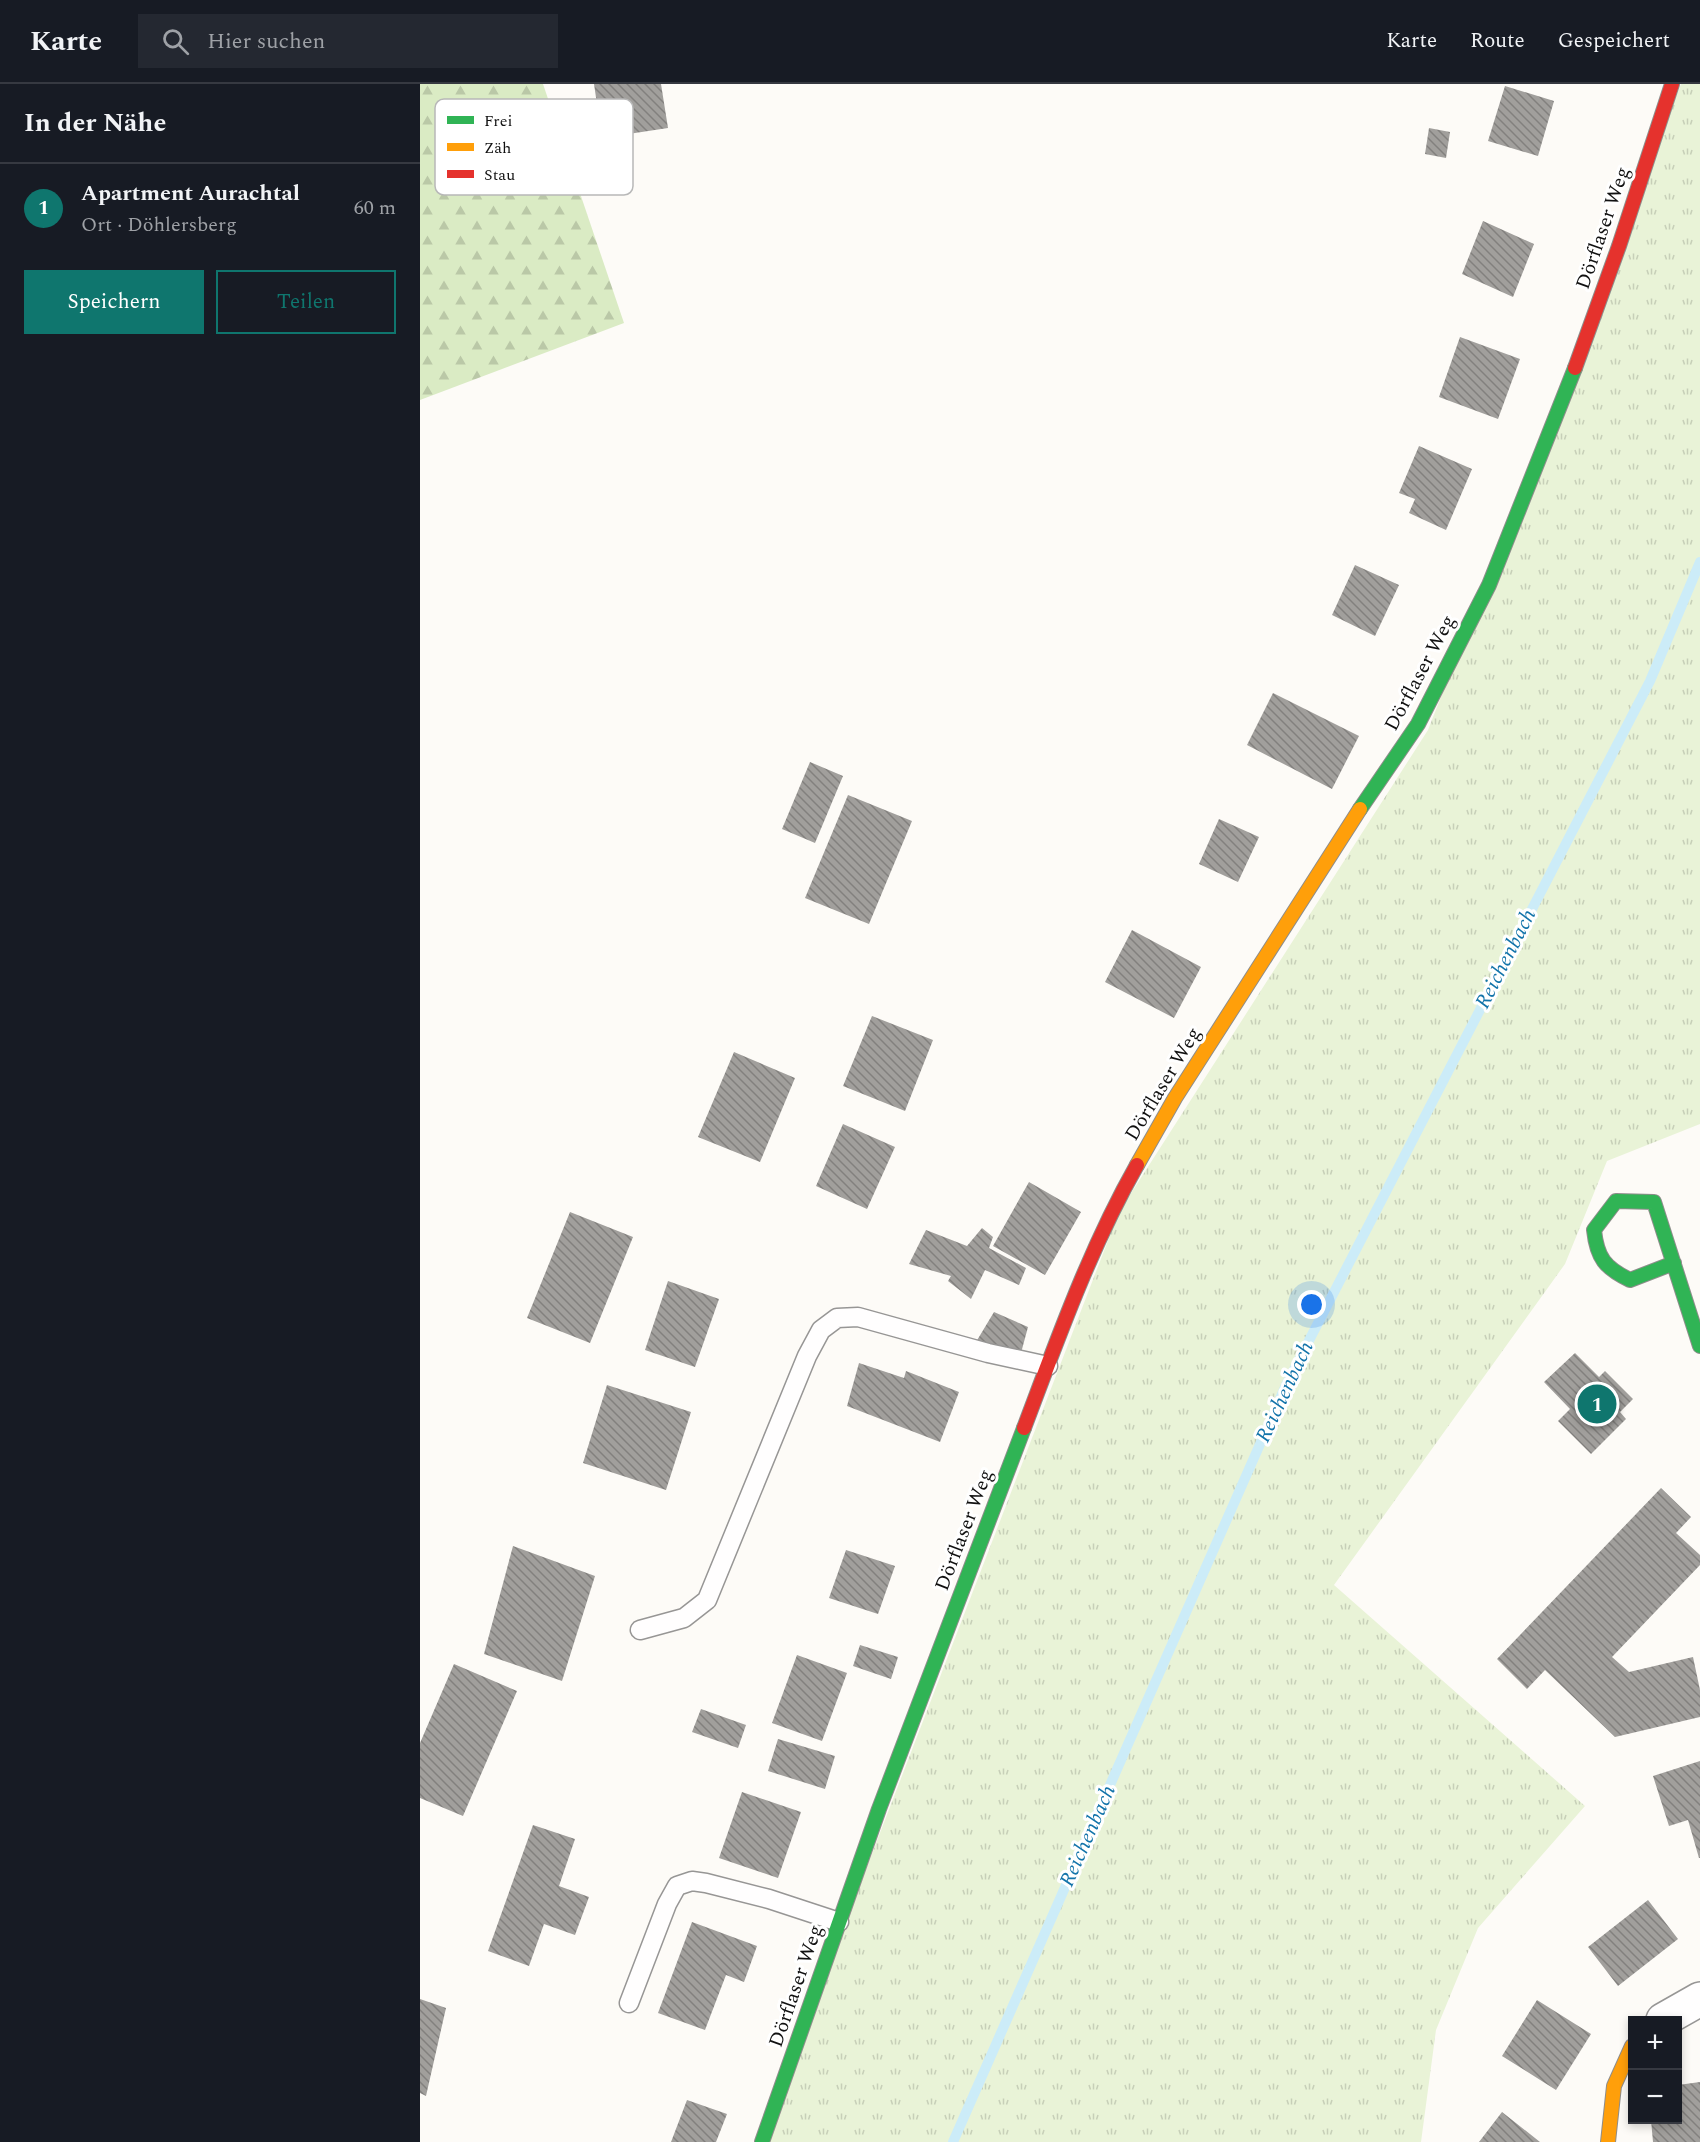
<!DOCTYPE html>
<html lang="de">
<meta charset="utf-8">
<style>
:root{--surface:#171b24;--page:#242831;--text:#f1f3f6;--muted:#9ea1a6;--line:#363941;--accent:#0f766e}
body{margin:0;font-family:Spectral,serif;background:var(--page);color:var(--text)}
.controls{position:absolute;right:18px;bottom:18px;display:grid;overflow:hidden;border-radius:0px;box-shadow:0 3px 9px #0003}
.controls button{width:54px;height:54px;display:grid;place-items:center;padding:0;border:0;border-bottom:2px solid var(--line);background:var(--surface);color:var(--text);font:30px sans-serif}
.you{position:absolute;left:892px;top:1221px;width:21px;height:21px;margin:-15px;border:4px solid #fff;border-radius:50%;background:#1a73e8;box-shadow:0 0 0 9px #1a73e833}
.badge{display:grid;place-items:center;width:39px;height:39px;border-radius:50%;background:var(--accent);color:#fff;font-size:20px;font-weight:700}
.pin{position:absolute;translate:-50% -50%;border:3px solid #fff;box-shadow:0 2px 6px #0006}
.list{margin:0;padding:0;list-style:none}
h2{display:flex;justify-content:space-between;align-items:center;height:78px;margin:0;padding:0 24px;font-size:26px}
h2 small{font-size:20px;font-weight:400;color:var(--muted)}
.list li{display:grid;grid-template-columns:39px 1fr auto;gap:18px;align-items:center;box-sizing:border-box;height:90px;padding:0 24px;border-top:2px solid var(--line)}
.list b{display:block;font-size:22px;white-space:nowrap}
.list p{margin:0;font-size:20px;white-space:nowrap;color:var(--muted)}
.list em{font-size:20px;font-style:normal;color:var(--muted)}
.actions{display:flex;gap:12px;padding:18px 24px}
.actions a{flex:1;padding:14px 0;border:2px solid var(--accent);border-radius:0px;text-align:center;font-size:21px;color:var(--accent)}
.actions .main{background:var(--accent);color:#fff}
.icon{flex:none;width:33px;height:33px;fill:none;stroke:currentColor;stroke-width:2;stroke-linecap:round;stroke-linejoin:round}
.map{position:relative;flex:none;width:1280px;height:2058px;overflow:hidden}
header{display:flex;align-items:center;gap:36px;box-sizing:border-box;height:84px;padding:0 30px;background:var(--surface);border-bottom:2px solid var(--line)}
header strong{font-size:28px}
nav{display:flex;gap:33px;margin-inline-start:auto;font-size:21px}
.search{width:420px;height:54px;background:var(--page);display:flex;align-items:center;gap:15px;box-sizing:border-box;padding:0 21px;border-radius:0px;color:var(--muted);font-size:22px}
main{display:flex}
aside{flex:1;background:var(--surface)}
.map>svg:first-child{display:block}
.grass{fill:url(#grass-tufts)}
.forest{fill:url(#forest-firs)}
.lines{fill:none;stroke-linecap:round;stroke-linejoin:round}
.stream{stroke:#ccecf8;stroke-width:10}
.building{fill:url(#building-back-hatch)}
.lane-casing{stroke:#979695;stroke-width:21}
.street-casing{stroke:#979695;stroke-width:36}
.fast-casing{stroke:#8e8d8b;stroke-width:16}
.slow-casing{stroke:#8e8d8b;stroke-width:16}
.jam-casing{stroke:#8e8d8b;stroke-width:16}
.lane{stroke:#fffefe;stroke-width:18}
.street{stroke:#fffefe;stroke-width:33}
.fast{stroke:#30b455;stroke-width:14}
.slow{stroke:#ff9f0a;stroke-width:14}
.jam{stroke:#e5322d;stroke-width:14}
.labels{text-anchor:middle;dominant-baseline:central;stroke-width:6;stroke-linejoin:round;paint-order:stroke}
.street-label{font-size:20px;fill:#111;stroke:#fff}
.water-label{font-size:21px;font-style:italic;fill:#1374aa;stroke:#fff}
.key{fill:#fff;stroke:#b8b8b8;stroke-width:1.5}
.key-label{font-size:16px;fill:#111}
</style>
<header>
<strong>Karte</strong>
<div class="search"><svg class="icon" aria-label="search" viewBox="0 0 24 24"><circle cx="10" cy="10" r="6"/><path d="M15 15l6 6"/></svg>Hier suchen</div>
<nav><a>Karte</a><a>Route</a><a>Gespeichert</a></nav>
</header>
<main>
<aside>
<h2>In der Nähe<small></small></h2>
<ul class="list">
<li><span class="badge">1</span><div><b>Apartment Aurachtal</b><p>Ort · Döhlersberg</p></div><em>60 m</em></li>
</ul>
<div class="actions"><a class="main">Speichern</a><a>Teilen</a></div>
</aside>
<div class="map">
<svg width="1280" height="2058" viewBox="0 0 1280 2058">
<defs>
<pattern id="grass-tufts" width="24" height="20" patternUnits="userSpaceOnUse" patternTransform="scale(1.5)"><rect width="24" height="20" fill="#e9f3d7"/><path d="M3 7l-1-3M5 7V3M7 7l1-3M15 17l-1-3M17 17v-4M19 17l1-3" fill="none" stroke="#c7cfb8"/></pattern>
<pattern id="forest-firs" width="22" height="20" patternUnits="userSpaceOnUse" patternTransform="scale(1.5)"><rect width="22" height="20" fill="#daebc4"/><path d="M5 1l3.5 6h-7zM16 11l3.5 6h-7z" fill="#bac8a7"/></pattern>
<pattern id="building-back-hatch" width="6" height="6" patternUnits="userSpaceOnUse" patternTransform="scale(1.5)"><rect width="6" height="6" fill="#a19f9c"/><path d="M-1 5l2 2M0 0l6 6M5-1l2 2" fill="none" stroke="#82807e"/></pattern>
</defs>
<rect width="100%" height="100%" fill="#fdfbf7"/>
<path class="grass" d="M1261,0H1280V1040L1187,1077L1145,1180L914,1501L1165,1722L1058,1844L1016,1946L1001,2058H341L699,1128L1008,646Z"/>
<path class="forest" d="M0,0H123L204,239L0,316Z"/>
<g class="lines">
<path class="stream" d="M533,2058L866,1301L1230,597L1280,478"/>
</g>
<path class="building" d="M174,0H241L248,44L182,54Z
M1085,2L1134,17L1118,72L1068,57Z
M1009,44L1030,48L1026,74L1005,70Z
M1063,137L1114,160L1093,213L1042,190Z
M1040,253L1100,275L1078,335L1019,313Z
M999,362L1052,385L1026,446L989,429L995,415L979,409Z
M935,481L979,501L955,552L912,531Z
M853,609L939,652L912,705L827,661Z
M390,678L423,692L395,759L362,745Z
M428,711L492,737L449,840L385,814Z
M799,735L839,753L818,798L779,780Z
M712,846L781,883L754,934L685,898Z
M452,932L513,956L485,1027L423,1002Z
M314,968L375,994L340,1078L278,1053Z
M423,1040L475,1063L447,1125L396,1102Z
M609,1098L661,1128L625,1191L573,1162Z
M150,1128L213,1153L170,1259L107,1234Z
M562,1144L573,1153L569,1164L606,1184L599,1201L565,1186L551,1215L528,1197L531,1192L489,1180L506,1146L547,1162Z
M248,1197L299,1215L275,1283L225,1266Z
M574,1228L608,1243L601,1269L556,1258Z
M1155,1269L1179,1293L1185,1287L1213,1315L1200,1328L1206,1335L1171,1370L1138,1337L1150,1325L1124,1298Z
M439,1279L484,1294L486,1287L539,1308L520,1358L427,1322Z
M187,1301L271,1328L246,1406L163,1379Z
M1241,1404L1271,1433L1256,1449L1280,1471V1481L1192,1573L1209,1588L1273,1573L1280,1606V1633L1195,1653L1125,1586L1107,1605L1077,1575Z
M93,1462L175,1492L142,1597L64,1570Z
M426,1466L475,1482L458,1530L409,1514Z
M440,1561L478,1573L471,1595L433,1582Z
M377,1571L427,1589L402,1657L352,1639Z
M34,1580L97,1607L43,1732L0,1714V1659Z
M281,1625L326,1641L318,1664L272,1648Z
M358,1655L415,1672L405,1705L348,1687Z
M1280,1677V1774H1279L1268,1736L1249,1742L1233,1692Z
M322,1708L381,1728L358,1794L299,1774Z
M113,1741L155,1755L139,1802L169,1813L155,1851L124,1840L109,1882L68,1867Z
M1228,1816L1258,1855L1198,1902L1168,1863Z
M272,1838L337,1862L324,1898L306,1891L285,1946L238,1929Z
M0,1915L26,1924L6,2012L0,2009Z
M1117,1916L1171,1950L1136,2006L1082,1972Z
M1280,1998V2058H1233L1231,2036H1258V2001Z
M267,2016L307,2030L296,2058H251Z
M1082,2028L1120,2058H1059Z"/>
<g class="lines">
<g class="lane-casing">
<path id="lane" d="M220,1546L264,1534L287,1516L387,1272L401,1246L417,1234L438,1233L568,1269L628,1282
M209,1919L247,1820L257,1802L272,1797L286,1799L349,1815L419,1838"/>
</g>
<g class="street-casing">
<path id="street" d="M1243,1936L1280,1915"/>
</g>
<g class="fast-casing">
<path id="fast" d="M940,725L998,640L1069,501L1155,284
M1254,1179L1210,1196C1185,1184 1177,1174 1174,1146L1196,1117L1234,1118L1280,1262
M342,2058L459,1725L604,1344"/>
</g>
<g class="slow-casing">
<path id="slow" d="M717,1081L755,1014L940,725
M1188,2058L1194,2002L1212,1962"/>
</g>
<g class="jam-casing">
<path id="jam" d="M1155,284L1199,162L1252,0
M604,1344C638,1254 670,1164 717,1081"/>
</g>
<use href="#lane" class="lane"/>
<use href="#street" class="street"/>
<use href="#fast" class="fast"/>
<use href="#slow" class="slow"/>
<use href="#jam" class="jam"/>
</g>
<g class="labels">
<g class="street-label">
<text transform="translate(1183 144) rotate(-71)">Dörflaser Weg</text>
<text transform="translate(1000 589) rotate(-62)">Dörflaser Weg</text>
<text transform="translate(743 1000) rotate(-59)">Dörflaser Weg</text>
<text transform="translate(544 1446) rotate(-69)">Dörflaser Weg</text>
<text transform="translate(376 1902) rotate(-71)">Dörflaser Weg</text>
</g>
<g class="water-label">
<text transform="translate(1086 875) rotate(-63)">Reichenbach</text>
<text transform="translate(865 1308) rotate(-65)">Reichenbach</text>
<text transform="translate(668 1752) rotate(-66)">Reichenbach</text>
</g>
</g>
<rect x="15" y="15" width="198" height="96" rx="9" class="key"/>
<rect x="27" y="32" width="27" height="8" fill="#30b455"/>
<rect x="27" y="59" width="27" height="8" fill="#ff9f0a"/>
<rect x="27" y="86" width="27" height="8" fill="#e5322d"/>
<g class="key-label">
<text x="64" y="42">Frei</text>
<text x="64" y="69">Zäh</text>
<text x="64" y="96">Stau</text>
</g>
</svg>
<div class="controls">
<button>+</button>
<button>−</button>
</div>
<div class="you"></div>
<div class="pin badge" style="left:1177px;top:1320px">1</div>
</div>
</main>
